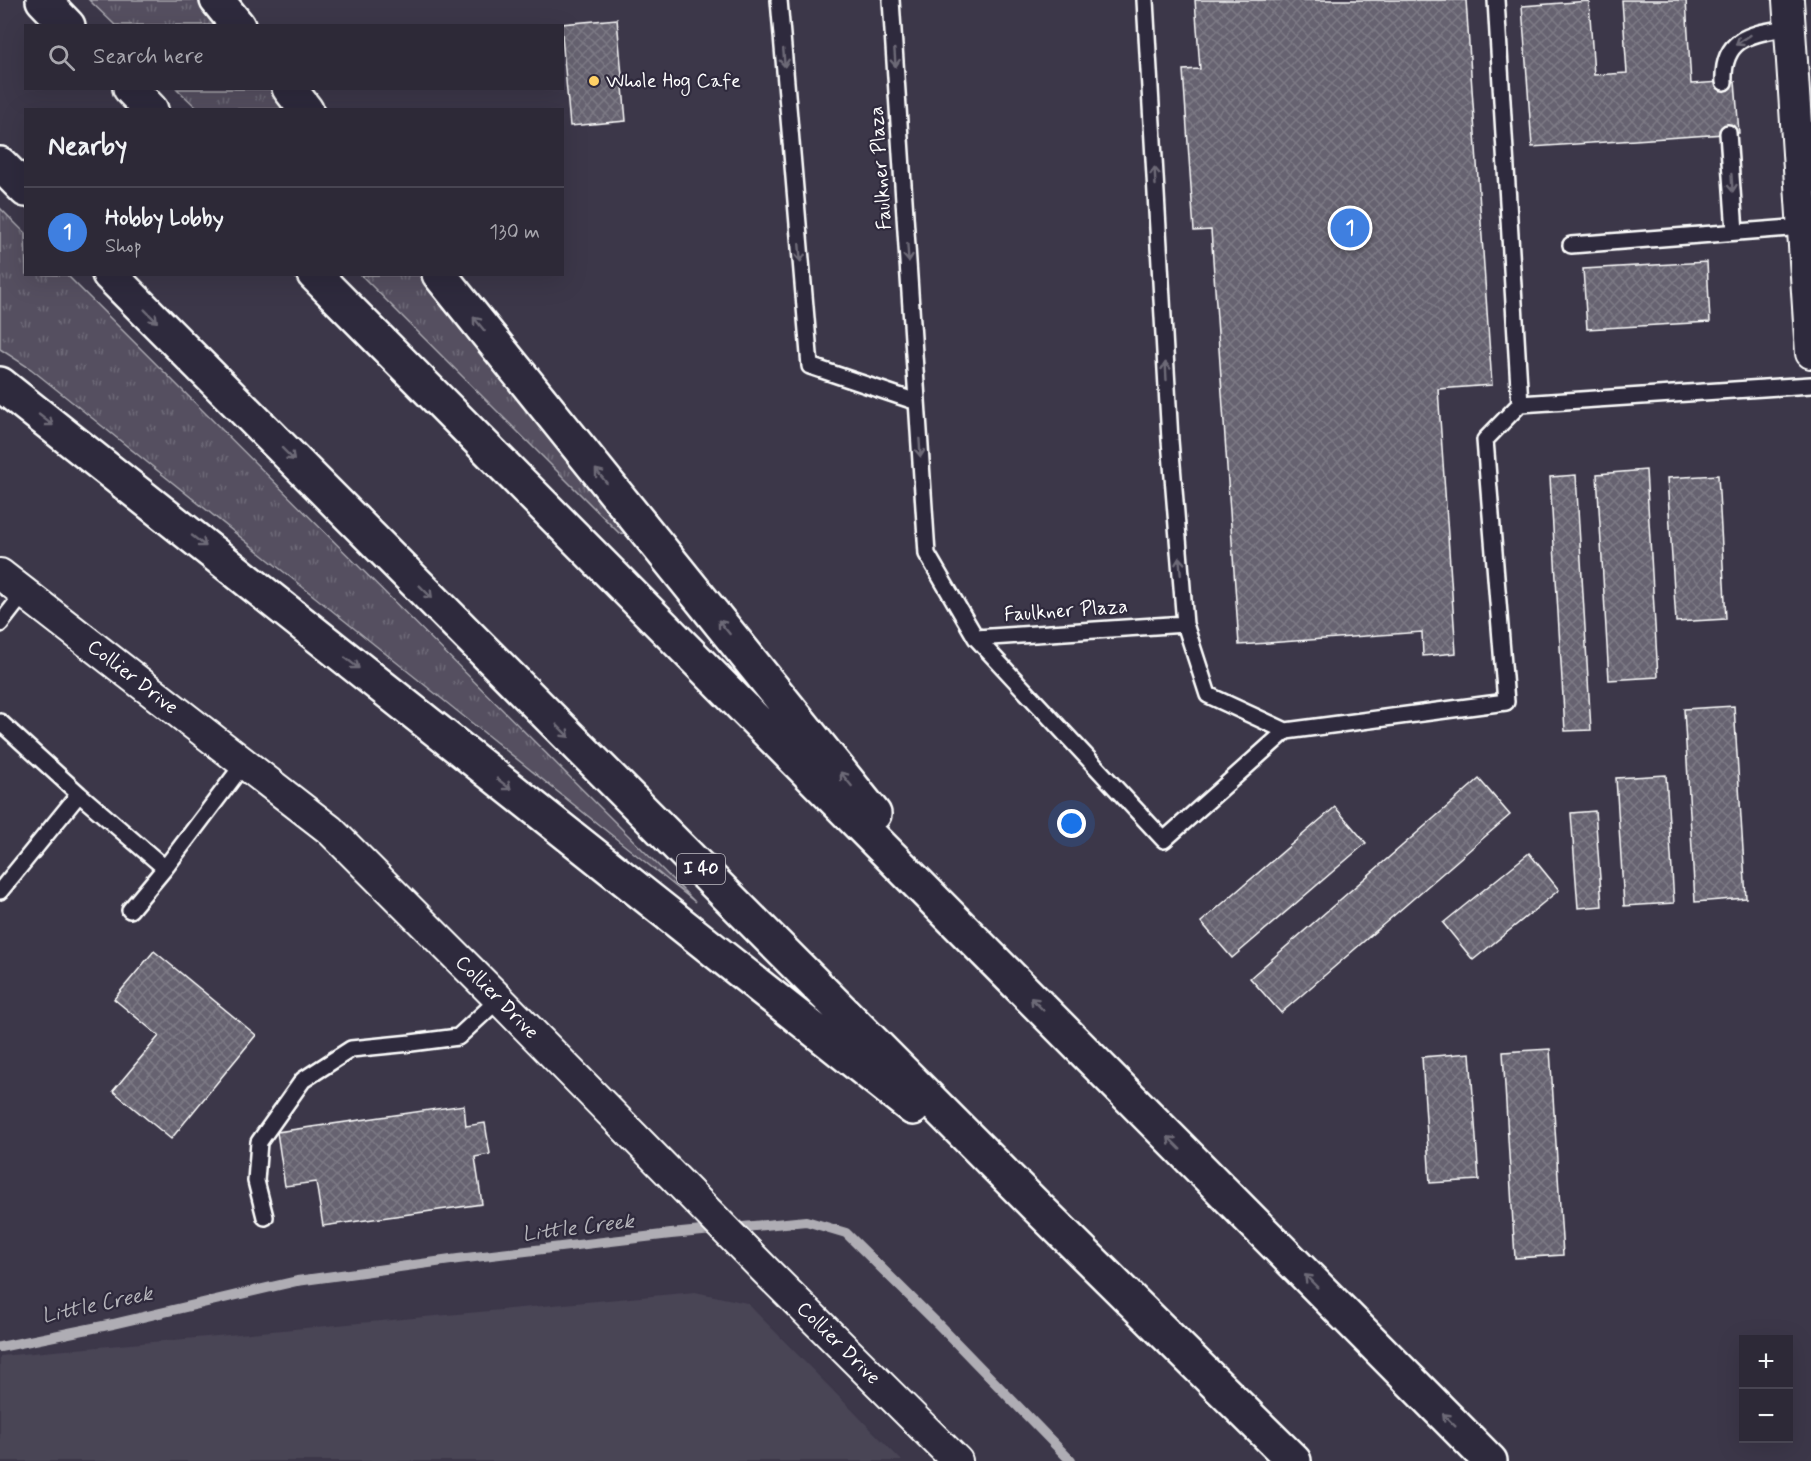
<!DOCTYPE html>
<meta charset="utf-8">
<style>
:root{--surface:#2d2937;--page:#393542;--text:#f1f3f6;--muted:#a7a6ad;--line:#484552;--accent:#ffd166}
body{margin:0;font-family:Mynerve,sans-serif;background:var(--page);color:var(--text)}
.controls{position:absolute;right:18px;bottom:18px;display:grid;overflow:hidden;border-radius:0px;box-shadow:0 6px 24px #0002}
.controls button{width:54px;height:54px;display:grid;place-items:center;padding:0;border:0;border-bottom:2px solid var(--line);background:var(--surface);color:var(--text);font:30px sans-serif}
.you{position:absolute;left:1072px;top:824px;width:21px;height:21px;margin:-15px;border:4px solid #fff;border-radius:50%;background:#1a73e8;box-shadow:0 0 0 9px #1a73e833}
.badge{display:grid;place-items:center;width:39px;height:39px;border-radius:50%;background:var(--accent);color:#fff;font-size:20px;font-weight:700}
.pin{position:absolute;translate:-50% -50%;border:3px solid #fff;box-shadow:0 2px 6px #0006}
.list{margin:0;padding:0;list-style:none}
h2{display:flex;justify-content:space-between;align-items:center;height:78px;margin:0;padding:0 24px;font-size:26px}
h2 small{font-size:20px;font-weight:400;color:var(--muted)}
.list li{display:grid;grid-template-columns:39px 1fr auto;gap:18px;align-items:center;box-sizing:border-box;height:90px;padding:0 24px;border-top:2px solid var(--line)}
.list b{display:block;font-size:22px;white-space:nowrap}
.list p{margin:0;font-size:20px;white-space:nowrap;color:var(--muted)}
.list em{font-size:20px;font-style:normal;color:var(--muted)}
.icon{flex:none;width:33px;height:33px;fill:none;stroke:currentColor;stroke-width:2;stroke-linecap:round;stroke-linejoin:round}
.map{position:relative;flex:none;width:1811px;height:1461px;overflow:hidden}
.search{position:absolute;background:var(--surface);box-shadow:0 6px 24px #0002;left:24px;top:24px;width:540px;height:66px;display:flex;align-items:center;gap:15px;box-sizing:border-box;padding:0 21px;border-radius:0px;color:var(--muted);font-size:22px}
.panel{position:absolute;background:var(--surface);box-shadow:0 6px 24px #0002;left:24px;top:108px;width:540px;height:168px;border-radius:0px}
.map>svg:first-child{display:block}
.built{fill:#494455}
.grass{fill:url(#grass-tufts);stroke:#aaa8b0;stroke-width:1.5}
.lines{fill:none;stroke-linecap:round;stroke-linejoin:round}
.stream{stroke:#afadb4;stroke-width:10}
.building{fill:url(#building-cross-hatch);stroke:#fff;stroke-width:1.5}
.lane-casing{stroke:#fff;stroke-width:20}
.street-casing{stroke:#fff;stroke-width:34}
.highway-casing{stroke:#fff;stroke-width:38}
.lane{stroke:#2f2a3d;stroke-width:15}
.street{stroke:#2f2a3d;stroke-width:30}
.highway{stroke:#2f2a3d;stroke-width:33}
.oneway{stroke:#6d6a77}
.poi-dot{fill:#ffd166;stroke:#2f2a3d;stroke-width:2}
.labels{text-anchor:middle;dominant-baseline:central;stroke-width:4.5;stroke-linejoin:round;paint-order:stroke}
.shield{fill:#2f2a3d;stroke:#c1bfc5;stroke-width:1.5}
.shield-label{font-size:18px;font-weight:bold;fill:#fff}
.poi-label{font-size:20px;fill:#fff;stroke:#2f2a3d;text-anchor:start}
.street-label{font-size:20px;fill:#fff;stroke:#2f2a3d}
.water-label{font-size:21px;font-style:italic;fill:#b5b4ba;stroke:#2f2a3d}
</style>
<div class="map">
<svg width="1811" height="1461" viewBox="0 0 1811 1461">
<defs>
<pattern id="grass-tufts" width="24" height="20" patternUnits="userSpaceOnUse" patternTransform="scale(1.5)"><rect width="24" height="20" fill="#555060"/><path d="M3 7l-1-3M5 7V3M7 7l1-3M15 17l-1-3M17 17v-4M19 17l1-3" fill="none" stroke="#6e6a78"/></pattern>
<pattern id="building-cross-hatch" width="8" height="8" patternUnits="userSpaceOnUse" patternTransform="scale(1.5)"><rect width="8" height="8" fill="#666270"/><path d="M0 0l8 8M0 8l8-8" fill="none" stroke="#7d7a85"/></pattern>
</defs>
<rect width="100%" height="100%" fill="#3c3749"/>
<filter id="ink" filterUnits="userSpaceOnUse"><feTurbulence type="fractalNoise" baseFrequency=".0167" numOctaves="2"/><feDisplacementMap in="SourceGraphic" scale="12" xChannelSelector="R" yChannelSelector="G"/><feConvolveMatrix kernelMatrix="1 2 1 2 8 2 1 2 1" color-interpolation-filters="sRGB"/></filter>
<g filter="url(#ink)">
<path class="built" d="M695,1292L747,1303L902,1461H0V1356Z"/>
<path class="grass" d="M89,0H204L225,25H115Z
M177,89H276L293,109H198Z
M0,208L25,233L26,274L67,275L695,902L31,369L0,349Z
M361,275H428L630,534L619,533Z"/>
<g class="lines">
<path class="stream" d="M0,1347L113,1324L297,1281L458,1259L671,1234L806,1221L846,1233L939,1325L1071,1461"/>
</g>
<path class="building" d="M1195,0H1466L1492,385L1438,389L1456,653L1423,656L1422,632L1239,645L1211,230L1194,231L1183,70L1200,69Z
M1622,0H1686L1691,84L1735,81L1739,133L1532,147L1522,6L1589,1L1594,75L1627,73Z
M617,19L626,121L570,126L561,24Z
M1707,262L1710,322L1587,329L1583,269Z
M1646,470L1658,677L1609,680L1597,474Z
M1576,475L1591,730L1565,731L1550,477Z
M1718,475L1726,619L1676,622L1667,478Z
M1734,706L1746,898L1695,902L1684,709Z
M1666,775L1674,903L1624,906L1616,778Z
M1479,779L1510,815L1281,1013L1250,978Z
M1335,807L1366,843L1232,958L1201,922Z
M1595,811L1602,906L1578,908L1571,813Z
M1529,853L1559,890L1473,960L1443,923Z
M154,951L256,1035L171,1139L113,1091L159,1036L114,999Z
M1550,1049L1563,1255L1515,1258L1503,1052Z
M1470,1053L1479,1180L1430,1183L1422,1057Z
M464,1105L466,1126L485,1123L490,1154L475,1157L482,1204L323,1226L316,1182L285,1186L277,1132Z"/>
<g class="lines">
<g class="lane-casing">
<path id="lane" d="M779,0L810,366L917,402
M891,0L927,554L976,638L1185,624
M1145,0L1170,440L1185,624L1208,695L1286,731L1506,702L1485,440L1520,404L1811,385
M1496,0L1520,404
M1724,82C1722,35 1754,34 1790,27
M1728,133L1735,232
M1571,245L1803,227
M0,624L24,593
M976,638L1164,840L1286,731
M0,722L79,794L0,891
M79,794L165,868
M130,910L165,868L245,762
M265,1217L256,1181L259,1142L303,1080L351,1049L411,1043L458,1037L499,999"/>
</g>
<g class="street-casing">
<g id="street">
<path d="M1788,0L1811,353"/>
<path id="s1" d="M0,574L330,830L499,999L765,1270L957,1461"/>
</g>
</g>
<g class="highway-casing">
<path id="highway" d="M43,0L68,26
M217,0L238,26
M130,88L151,110
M289,88L306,110
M0,164L26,190
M109,274L1034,1204L1294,1461
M314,274L1490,1461
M439,274L874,814
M0,384L913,1108"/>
</g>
<use href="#lane" class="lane"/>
<use href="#street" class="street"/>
<use href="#highway" class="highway"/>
</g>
<defs><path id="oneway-shaft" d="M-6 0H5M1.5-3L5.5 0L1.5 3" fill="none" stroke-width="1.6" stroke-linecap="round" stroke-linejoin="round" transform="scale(1.5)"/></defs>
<g class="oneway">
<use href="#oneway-shaft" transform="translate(1743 40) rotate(147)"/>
<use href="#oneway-shaft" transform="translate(784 58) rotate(85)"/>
<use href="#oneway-shaft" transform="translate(895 58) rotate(86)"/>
<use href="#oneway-shaft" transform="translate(1155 176) rotate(-93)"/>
<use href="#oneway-shaft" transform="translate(1732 183) rotate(86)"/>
<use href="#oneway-shaft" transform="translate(800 253) rotate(85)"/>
<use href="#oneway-shaft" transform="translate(908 253) rotate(86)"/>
<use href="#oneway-shaft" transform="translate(151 316) rotate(45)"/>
<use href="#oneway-shaft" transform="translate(479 324) rotate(-129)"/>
<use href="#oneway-shaft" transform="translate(1166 371) rotate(-93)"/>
<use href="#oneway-shaft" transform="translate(46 420) rotate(38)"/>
<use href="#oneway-shaft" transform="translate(920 448) rotate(86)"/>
<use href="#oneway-shaft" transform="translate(288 454) rotate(45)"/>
<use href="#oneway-shaft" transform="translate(601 476) rotate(-129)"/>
<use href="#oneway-shaft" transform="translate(199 541) rotate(38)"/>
<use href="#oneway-shaft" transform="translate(1180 566) rotate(-95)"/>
<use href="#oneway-shaft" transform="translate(426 592) rotate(45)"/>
<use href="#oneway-shaft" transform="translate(724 627) rotate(-129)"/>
<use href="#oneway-shaft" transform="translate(352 663) rotate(38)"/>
<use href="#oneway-shaft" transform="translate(563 731) rotate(45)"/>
<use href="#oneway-shaft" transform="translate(846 779) rotate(-129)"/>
<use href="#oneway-shaft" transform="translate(504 784) rotate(38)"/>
<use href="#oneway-shaft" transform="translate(1037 1004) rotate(-135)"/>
<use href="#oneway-shaft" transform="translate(1174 1143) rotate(-135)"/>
<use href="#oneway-shaft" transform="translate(1311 1281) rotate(-135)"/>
<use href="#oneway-shaft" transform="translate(1449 1420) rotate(-135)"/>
</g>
</g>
<circle class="poi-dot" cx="594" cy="81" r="6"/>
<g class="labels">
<rect class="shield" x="677" y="854" width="48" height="30" rx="4.5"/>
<g class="shield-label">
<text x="701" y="869">I 40</text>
</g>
<g class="poi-label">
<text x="606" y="81">Whole Hog Cafe</text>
</g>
<g class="street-label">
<text transform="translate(881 168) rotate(-94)">Faulkner Plaza</text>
<text transform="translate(1066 611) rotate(-4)">Faulkner Plaza</text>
<text stroke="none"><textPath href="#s1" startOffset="168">Collier Drive</textPath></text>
<text stroke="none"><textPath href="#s1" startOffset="654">Collier Drive</textPath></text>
<text stroke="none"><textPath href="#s1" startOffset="1140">Collier Drive</textPath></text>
</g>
<g class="water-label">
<text transform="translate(578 1228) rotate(-7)">Little Creek</text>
<text transform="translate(97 1305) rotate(-12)">Little Creek</text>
</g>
</g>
</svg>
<div class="controls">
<button>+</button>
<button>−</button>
</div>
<div class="you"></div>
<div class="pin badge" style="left:1350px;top:228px;background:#3f7fe0">1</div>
<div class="search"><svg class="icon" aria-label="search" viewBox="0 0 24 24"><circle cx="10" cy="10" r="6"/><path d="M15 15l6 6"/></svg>Search here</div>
<section class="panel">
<h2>Nearby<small></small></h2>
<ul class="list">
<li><span class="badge" style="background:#3f7fe0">1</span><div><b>Hobby Lobby</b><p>Shop</p></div><em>130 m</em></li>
</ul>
</section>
</div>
